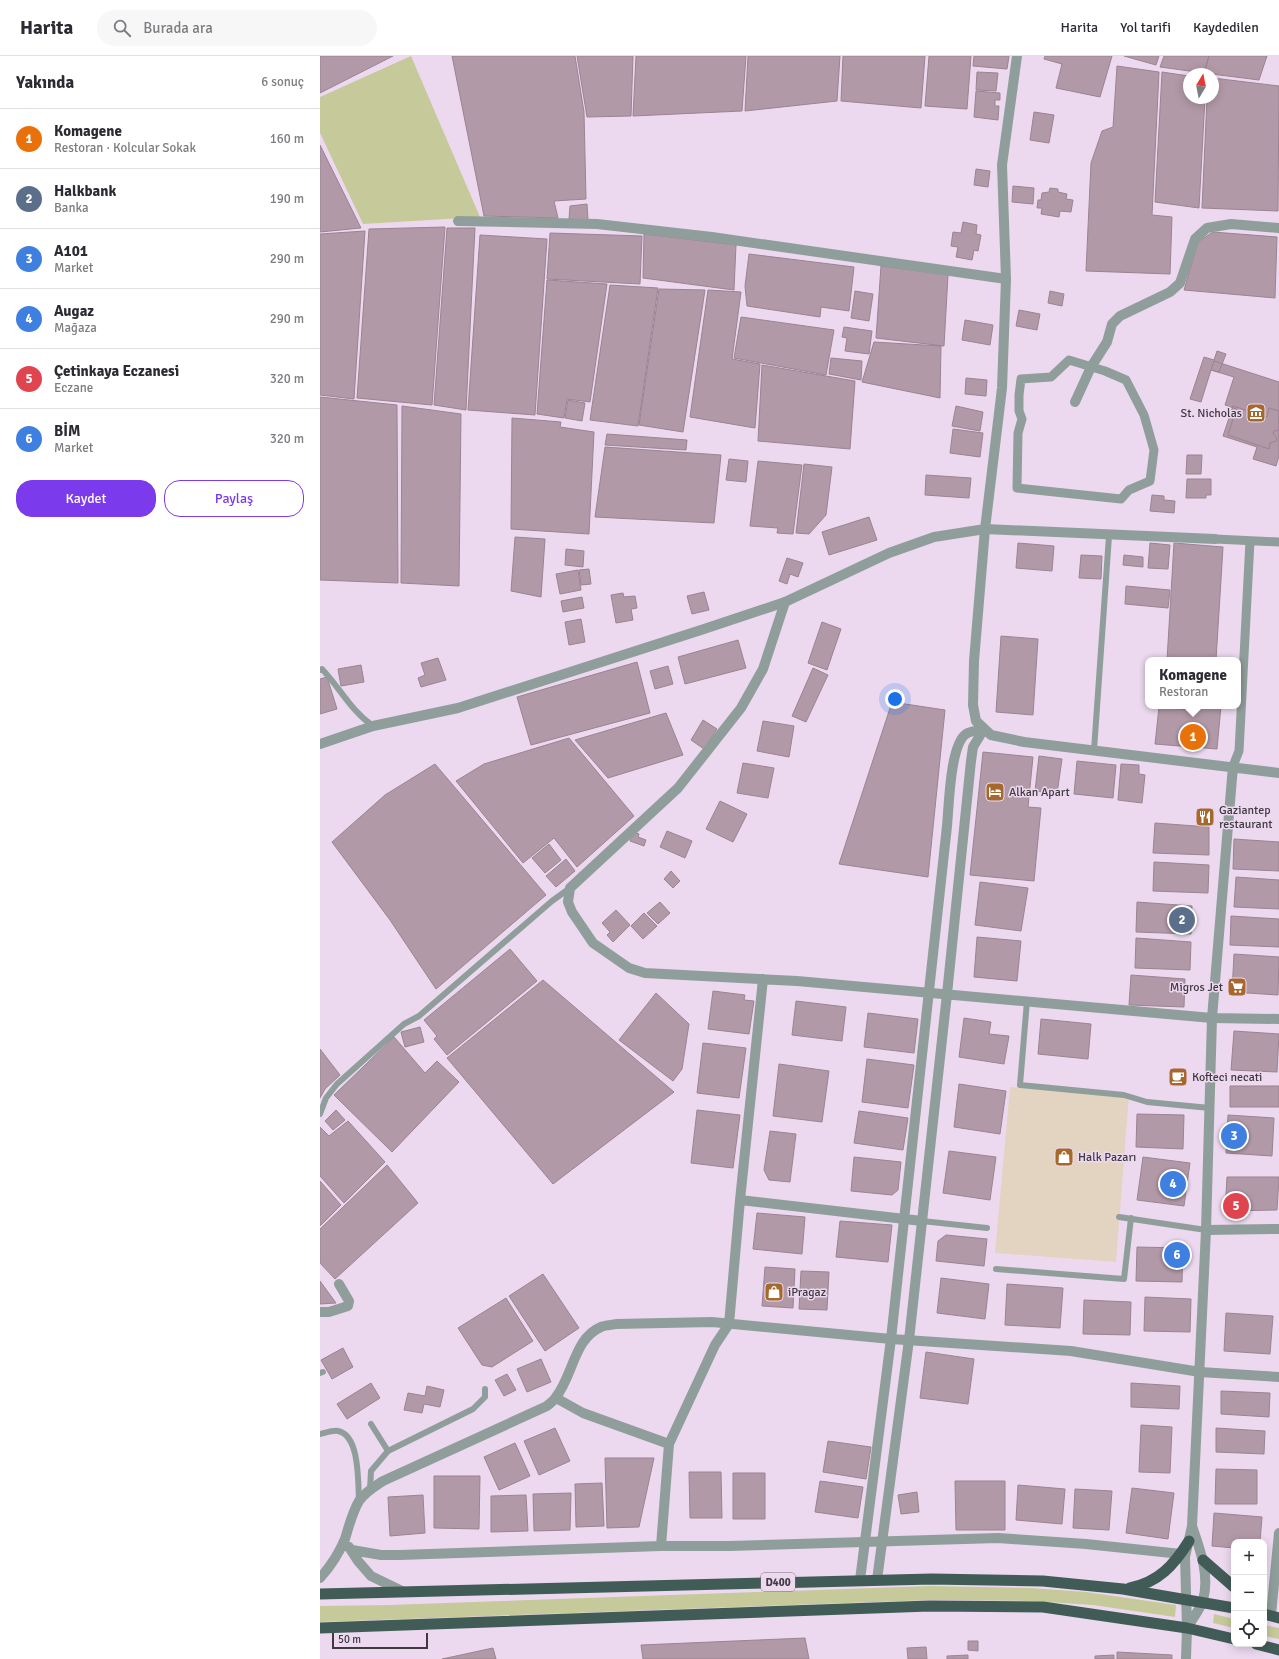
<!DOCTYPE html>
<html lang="tr">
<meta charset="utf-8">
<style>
:root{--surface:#fff;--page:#f7f7f7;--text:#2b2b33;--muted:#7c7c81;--line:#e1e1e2;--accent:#7c3aed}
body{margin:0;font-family:Signika,sans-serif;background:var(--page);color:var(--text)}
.controls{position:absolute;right:12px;bottom:12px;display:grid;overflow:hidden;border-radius:8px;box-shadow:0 2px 10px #0003}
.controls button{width:36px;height:36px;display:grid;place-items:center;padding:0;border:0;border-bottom:1px solid var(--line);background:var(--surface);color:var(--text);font:20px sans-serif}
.compass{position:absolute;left:863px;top:12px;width:36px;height:36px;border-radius:50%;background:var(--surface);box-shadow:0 2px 10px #0003;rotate:10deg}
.scale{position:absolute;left:12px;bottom:10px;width:96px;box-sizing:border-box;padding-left:4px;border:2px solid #413942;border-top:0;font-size:11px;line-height:14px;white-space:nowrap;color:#413942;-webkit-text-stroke:3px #ecd9ef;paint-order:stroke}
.you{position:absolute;left:575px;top:643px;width:14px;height:14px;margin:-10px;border:3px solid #fff;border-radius:50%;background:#1a73e8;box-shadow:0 0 0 6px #1a73e833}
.badge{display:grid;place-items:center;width:26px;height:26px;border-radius:50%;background:var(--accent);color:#fff;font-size:13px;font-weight:700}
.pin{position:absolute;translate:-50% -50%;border:2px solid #fff;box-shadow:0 1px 4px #0006}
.popup{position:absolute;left:825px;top:601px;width:96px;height:52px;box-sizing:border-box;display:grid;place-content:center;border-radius:8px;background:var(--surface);filter:drop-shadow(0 1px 3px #0005);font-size:13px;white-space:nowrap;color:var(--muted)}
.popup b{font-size:15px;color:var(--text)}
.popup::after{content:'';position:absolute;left:50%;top:100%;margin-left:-8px;border:8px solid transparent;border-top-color:var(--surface)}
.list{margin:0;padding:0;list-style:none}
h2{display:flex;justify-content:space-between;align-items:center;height:52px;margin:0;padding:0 16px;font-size:17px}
h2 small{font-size:13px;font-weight:400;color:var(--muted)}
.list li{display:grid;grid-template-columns:26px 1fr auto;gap:12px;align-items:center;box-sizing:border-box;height:60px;padding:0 16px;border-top:1px solid var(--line)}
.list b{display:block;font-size:15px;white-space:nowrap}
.list p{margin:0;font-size:13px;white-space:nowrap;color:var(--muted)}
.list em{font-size:13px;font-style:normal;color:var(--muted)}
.actions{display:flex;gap:8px;padding:12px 16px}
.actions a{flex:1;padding:9px 0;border:1px solid var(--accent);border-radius:16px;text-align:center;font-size:14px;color:var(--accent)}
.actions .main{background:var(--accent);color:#fff}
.icon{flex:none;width:22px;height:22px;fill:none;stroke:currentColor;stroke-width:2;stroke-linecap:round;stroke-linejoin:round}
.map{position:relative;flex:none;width:959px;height:1603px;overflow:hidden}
header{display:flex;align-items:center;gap:24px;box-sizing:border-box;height:56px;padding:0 20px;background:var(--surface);border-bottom:1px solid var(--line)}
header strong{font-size:19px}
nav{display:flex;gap:22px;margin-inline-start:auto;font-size:14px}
.search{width:280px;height:36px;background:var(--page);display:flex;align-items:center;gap:10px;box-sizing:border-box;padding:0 14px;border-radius:22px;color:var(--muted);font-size:15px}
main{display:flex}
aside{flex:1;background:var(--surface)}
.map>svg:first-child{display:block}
.commercial{fill:#e3d4c2}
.green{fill:#c6c99a}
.building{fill:#b299a8;stroke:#9b8392}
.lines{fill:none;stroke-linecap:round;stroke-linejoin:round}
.service{stroke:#909e9b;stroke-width:6}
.pedestrian{stroke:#909e9b;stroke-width:9}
.minor{stroke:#909e9b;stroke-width:10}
.tertiary{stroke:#909e9b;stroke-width:10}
.trunk{stroke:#415c57;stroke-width:11}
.labels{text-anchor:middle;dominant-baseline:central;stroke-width:3;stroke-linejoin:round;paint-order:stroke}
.shield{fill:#ecd9ef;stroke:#746976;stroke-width:1}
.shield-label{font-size:11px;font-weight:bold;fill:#413942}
.poi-label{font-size:12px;fill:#413942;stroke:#ecd9ef;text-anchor:start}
</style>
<header>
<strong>Harita</strong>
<div class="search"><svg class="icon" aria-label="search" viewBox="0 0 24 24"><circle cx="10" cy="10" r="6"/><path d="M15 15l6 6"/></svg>Burada ara</div>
<nav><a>Harita</a><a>Yol tarifi</a><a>Kaydedilen</a></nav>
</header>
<main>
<aside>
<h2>Yakında<small>6 sonuç</small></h2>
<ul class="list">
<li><span class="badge" style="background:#e8710a">1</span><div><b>Komagene</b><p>Restoran · Kolcular Sokak</p></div><em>160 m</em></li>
<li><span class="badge" style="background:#5c6f8a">2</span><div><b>Halkbank</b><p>Banka</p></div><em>190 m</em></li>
<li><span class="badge" style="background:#3f7fe0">3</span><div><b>A101</b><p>Market</p></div><em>290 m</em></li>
<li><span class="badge" style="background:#3f7fe0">4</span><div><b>Augaz</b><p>Mağaza</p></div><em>290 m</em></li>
<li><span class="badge" style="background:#e0444e">5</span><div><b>Çetinkaya Eczanesi</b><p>Eczane</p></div><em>320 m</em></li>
<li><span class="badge" style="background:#3f7fe0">6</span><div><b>BİM</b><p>Market</p></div><em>320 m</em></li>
</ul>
<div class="actions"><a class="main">Kaydet</a><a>Paylaş</a></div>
</aside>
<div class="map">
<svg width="959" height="1603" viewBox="0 0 959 1603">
<rect width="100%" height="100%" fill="#ecd9ef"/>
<path class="commercial" d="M690,1031L809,1040L796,1206L675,1197Z"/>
<path class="green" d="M91,0L160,161L43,168L0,77V41Z
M610,1530L710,1532L766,1536L856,1549L855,1561L773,1549L711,1545L612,1544L0,1566V1550L70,1549Z
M894,1558L914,1563V1572L893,1567Z
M944,1569L959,1572V1583L944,1580Z"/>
<path class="building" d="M0,0H73L0,37Z
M132,0H255L264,56L266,143L234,145L238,162L164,160Z
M257,0H313L311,60L267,61Z
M316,0H426L422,55L313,60Z
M428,0H520L517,45L425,55Z
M523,0H605L601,52L521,45Z
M609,0H651L647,53L605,50Z
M654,0H689L687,13L653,10Z
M725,0H792L780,41L736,32L742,8L724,3Z
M804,0H839L836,9Z
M844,0H889L884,17L840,11Z
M889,0H947L939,24L884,17Z
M797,10L839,16L832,159L852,161L850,218L766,215L771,107L782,75L793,71Z
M657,16L678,17L676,35L656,34Z
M842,16L869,20V42H885L879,152L835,146Z
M893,22L959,30L958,155L882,152L887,42H893Z
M656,35L680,37V44H675V50H679L678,64L654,61Z
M714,56L734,59L729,87L710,84Z
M0,89L41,172L0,176Z
M656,113L670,115L668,131L654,129Z
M693,130L714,132L713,148L692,146Z
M730,132L738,133V136L747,138L746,143L753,144L751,156L740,155L739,161L721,158L722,152H717L718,144H721L722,137L729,136Z
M267,148L268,164L249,163L250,150Z
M643,166L657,169L656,178L661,179L658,195L654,194L652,204L636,201L638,191L631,190L633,176L641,177Z
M125,171L112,349L37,342L49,173Z
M127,172H155L146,354L114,349Z
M45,175L34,343L0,339V178Z
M893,176L957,181L955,242L864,234L878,186Z
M230,177L322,180L320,228L227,223Z
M324,178L416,189L414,234L323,222Z
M160,179L227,183L215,359L148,354Z
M429,198L534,211L529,255L501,251L500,261L427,250L425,230Z
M561,210L628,219L624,290L556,282Z
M227,224L287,228L270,346L247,343L244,362L217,358Z
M290,229L338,232L318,370L270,364Z
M339,233L385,234L363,376L319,369Z
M388,234L421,236L412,303L440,308L435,372L370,361Z
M535,235L553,238L549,265L531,262Z
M730,235L744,238L742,250L728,247Z
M699,254L720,258L717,274L696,270Z
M421,261L514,274L506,319L414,302Z
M645,264L673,269L670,289L642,284Z
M524,271L552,275L549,298L525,295L527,282L522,281Z
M554,286L621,290L620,342L542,326Z
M897,295L906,298L899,316L891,314L881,346L870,343L884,301L894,304Z
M511,302L542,305L541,324L509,318Z
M894,305L959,326V365H958L959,366V374L954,375L953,378L957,382L956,385L950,387L949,393L908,379L916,353L905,349L914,321L891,314Z
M442,309L535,325L530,393L438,385Z
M646,322L667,324L666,340L645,338Z
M0,341L77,349L78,527L0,524Z
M248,344L265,347L262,365L245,362Z
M82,350L141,358L139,530L81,527Z
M636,350L663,356L660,375L632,370Z
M913,350L947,361L949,352L959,355V400L956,410L933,403L937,391L903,380Z
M192,362L241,366L240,371L274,376L269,478L191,473Z
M633,373L663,377L660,401L630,397Z
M287,378L367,384L366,394L285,389Z
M285,391L401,399L394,467L275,461Z
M867,399H882L881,418H866Z
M409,403L428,405L426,426L406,424Z
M438,405L482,409L473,478L457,477L458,472L430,470Z
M484,408L512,411L506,459L489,478L476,477Z
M606,419L651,422L649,442L605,439Z
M867,423H891V439H886V442H866Z
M832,439L844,440V444L855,445L854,457L830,455Z
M549,461L557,484L509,499L502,476Z
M195,481L225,483L221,541L191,535Z
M698,487L734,490L732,515L696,512Z
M830,487L850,489L848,513L828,512Z
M854,487L903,491L896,604H847Z
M246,493L264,495L263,511L245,509Z
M761,499L782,500L781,523L759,522Z
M804,499L823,501V511L803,509Z
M467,502L483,507L478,521L470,518L467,528L459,525Z
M269,513L271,528L261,529L259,514Z
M258,514L261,534L240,538L236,518Z
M806,530L850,534L848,552L805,548Z
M384,536L389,554L372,558L367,540Z
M303,537L304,541L315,540L317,552L311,553L313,564L296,567L291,539Z
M262,541L264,552L243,556L241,545Z
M261,563L265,586L249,589L245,566Z
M502,566L521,573L507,614L488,607Z
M681,580L718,583L713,659L676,656Z
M418,584L426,612L365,628L358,601Z
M118,602L126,624L101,631L98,622L105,619L101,607Z
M317,606L330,657L211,689L197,641Z
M41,609L44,626L21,630L18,613Z
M348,610L353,628L335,633L330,615Z
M493,612L508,619L486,666L472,660Z
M7,621L17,653L0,658V623Z
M572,646L625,654L608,821L519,808Z
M869,650H901L897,693L835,688L839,651L869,654Z
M346,657L363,699L288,722L255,684Z
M383,664L397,673L384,693L371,684Z
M443,665L474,670L469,701L437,695Z
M249,682L314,760L257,811L234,782L203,807L136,725L164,708Z
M663,696L713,701L708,751L721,752L714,825L650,819Z
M719,700L742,703L737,738L715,735Z
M757,705L796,709L793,742L754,738Z
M423,707L454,712L448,742L417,737Z
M115,708L226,839L116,933L70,864L12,786L65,739Z
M801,708L819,709V718L825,719L822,747L798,744Z
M400,745L427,758L413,786L386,773Z
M835,767L889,771V799L833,797Z
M347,775L372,785L365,802L340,791Z
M314,776L319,778L318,781L326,784L324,790L310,785Z
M914,783L959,786V815L913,813Z
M229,788L241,804L225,817L212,802Z
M246,803L255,815L236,831L226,820Z
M834,806L889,809L888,837L833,835Z
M351,815L360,825L353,832L344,823Z
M916,821L959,824V853L914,851Z
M660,826L708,832L701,875L655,869Z
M340,846L350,857L338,868L327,857Z
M817,846L872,850L871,878L816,876Z
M296,854L310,869L293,886L287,879L290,876L282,867Z
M324,857L337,870L323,883L311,870Z
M911,860L959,863V891L910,889Z
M657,881L701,885L697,925L654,921Z
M816,882L871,886L870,914L815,912Z
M190,893L217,925L127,999L114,983L117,980L104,964Z
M914,898L959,901L958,939L912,936Z
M811,919L865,923L864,951L809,949Z
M223,924L354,1036L233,1128L127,1002Z
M393,935L425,939L424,944L434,945L429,978L388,973Z
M336,937L369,968L362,1013L353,1025L299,984Z
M476,945L526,951L522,985L472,979Z
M548,957L598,963L594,997L544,991Z
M644,962L671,966L669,978L689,980L684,1008L639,1001Z
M721,963L771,968L768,1003L718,998Z
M100,971L104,986L85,991L81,976Z
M914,975L959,978L957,1016L911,1014Z
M74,981L105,1017L117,1005L139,1026L72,1096L14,1039Z
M383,987L426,992L419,1042L377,1037Z
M0,993L20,1019L5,1033L0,1042Z
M547,1003L594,1009L588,1052L542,1046Z
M459,1008L509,1015L502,1066L453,1060Z
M639,1028L686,1035L680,1078L634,1071Z
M910,1030H959V1051H910Z
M16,1054L25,1064L13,1074L5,1065Z
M377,1054L420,1059L413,1112L371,1107Z
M539,1055L588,1062L583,1094L534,1087Z
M817,1058L864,1059L863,1093L816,1091Z
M908,1059L954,1062L952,1100L906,1097Z
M28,1065L65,1106L24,1147L0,1120V1071L9,1080Z
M450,1075L476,1078L470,1126L449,1124L444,1114Z
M629,1095L676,1101L670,1144L623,1137Z
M534,1101L581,1106L578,1134L572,1139L531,1135Z
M823,1101L870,1107L864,1150L817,1144Z
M67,1109L98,1147L15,1223L0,1207V1173Z
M907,1121H959L957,1154L905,1155Z
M0,1125L21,1149L0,1170Z
M437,1157L485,1161L482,1198L433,1193Z
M520,1165L572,1169L568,1206L516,1201Z
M626,1179L667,1183L664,1210L616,1205L618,1185Z
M817,1191L863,1192L862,1226L816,1225Z
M445,1211L475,1213L473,1252L442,1250Z
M481,1215L509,1216L507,1254L479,1253Z
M223,1218L259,1272L225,1295L189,1240Z
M621,1222L669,1228L665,1263L617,1257Z
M0,1225L16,1247L0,1248Z
M687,1228L743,1232L740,1272L685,1269Z
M825,1241L871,1243L870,1276L824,1275Z
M186,1242L213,1285L172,1311L162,1309L138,1272Z
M764,1244L811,1246L810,1279L763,1278Z
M906,1257L953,1260L950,1298L904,1295Z
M23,1292L33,1311L12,1323L1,1304Z
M606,1296L654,1303L648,1348L600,1342Z
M221,1303L231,1326L207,1336L197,1313Z
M187,1318L196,1334L184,1340L175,1324Z
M51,1327L60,1342L27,1363L17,1348Z
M811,1327L860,1330L859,1353L811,1351Z
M107,1330L124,1334L120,1351L104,1348L102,1357L84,1354L88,1337L105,1340Z
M901,1335L950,1337L949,1361L901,1358Z
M821,1369L852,1371L850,1417L819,1416Z
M235,1372L250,1405L219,1419L204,1385Z
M896,1372L945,1375L944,1398L896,1396Z
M508,1385L551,1391L546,1423L503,1416Z
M195,1387L210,1420L179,1434L164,1401Z
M285,1402H334L319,1471L287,1472Z
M896,1413L937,1414V1448H895Z
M369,1416H401L402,1462H370Z
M413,1417H445V1463H413Z
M114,1420H160L159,1473L114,1472Z
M500,1425L543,1431L538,1462L495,1456Z
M635,1425H685V1474H636Z
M282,1427L284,1470L256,1471L255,1428Z
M698,1429L745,1433L742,1468L696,1464Z
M812,1432L854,1437L848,1483L806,1477Z
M755,1433L792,1435L789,1474L753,1472Z
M597,1436L599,1456L581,1458L578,1439Z
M251,1437L250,1474L214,1475L213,1438Z
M103,1439L105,1477L70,1480L68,1441Z
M206,1439L208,1475L171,1476V1440Z
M894,1457L942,1461L940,1486H914V1492L892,1490Z
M485,1582L489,1603H323L321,1589Z
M648,1585H658V1595L648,1594Z
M606,1591L607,1603H588L587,1592Z
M173,1592L176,1603H122Z
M797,1596L852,1599V1603H797Z
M648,1599V1603H627V1600Z
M794,1599V1603H775V1600Z"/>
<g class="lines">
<path class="service" d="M0,614L2,613C20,632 31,655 53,670
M774,694L789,480
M707,945L700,1029L804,1039L827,1046L890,1052
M0,1058L6,1042L17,1028L84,968L99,960L232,845L250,832
M799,1161L886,1174
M602,1165L667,1172
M676,1213L804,1223L811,1162
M0,1317L3,1316
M51,1368L68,1395
M0,1378C5,1377 13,1374 18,1375C40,1379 38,1427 39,1445
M50,1433L51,1415L68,1395L153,1353L165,1341V1333"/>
<path class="pedestrian" d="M749,304L785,315L806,324L824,359L834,394L830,425L809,434L801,443L697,432L698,377L702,363L699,355V339L701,323L731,321Z
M895,483L959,486
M913,710L919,695L930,485"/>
<path class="minor" d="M138,165L277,168L392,181L686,223
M755,346L771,311L787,286L792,268L800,260L850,236L860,227L875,183L887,172L911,168L959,172
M665,473L895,483
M465,546L443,613L421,652L358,732L250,832L248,846L252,856L273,887L309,912L325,917L477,925L892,962L959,963
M443,923L420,1144L602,1165
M886,1174L959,1173
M0,1256H9L28,1250L29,1245L19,1228
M236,1342L263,1357L349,1388
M341,1490L349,1388L395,1289L409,1268L420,1144
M29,1491L38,1505L51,1520L84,1536
M32,1494L61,1499H80L341,1490H409L678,1482L766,1488L861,1498
M0,1522C10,1511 19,1497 25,1483C29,1470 32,1457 39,1445C45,1436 54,1431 63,1425L227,1350C230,1347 234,1345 236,1341C253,1320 254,1282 281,1271C285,1269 292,1269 296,1268L392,1266L571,1283L751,1295L880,1316L959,1321
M951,1559L959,1477
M866,1603L867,1572"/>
<path class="tertiary" d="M697,0L682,109L686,223L682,332L665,473L654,605L653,649L656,665L671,679L704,686L959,717
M0,688L53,670L138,652L381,574L465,546L569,497L614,481L665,473
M540,1524L571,1283L627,770C629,750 630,689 646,678C650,675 659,674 664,673
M557,1524L589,1284L627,938L651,705L653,691L664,673
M867,1572L865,1501L872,1470L886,1174L892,962L913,710
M867,1572C872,1563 880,1554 883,1544C890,1520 880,1493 872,1470"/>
<path class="trunk" d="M883,1504L914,1531
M810,1532C839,1526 854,1509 869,1485
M0,1538L612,1523L723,1525L803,1533L914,1552
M944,1558L959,1562
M0,1572L610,1550L723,1551L867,1572L914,1583
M936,1588L959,1594"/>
</g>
<defs>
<g id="museum-square" transform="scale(1)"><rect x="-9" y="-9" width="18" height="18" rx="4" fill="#a6682d" stroke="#ecd9ef"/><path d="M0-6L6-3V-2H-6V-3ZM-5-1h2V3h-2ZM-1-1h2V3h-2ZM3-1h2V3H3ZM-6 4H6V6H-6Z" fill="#fff"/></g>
<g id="hotel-square" transform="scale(1)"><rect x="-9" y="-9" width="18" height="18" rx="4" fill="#a6682d" stroke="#ecd9ef"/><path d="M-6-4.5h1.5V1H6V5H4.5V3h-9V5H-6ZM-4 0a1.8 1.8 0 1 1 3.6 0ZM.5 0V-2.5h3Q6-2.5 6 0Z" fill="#fff"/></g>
<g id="restaurant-square" transform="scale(1)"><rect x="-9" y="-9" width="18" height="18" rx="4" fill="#a6682d" stroke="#ecd9ef"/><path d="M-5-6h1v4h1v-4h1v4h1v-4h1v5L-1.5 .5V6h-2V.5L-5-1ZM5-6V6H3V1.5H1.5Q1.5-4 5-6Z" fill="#fff"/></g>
<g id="supermarket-square" transform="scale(1)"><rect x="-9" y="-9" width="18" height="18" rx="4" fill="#a6682d" stroke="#ecd9ef"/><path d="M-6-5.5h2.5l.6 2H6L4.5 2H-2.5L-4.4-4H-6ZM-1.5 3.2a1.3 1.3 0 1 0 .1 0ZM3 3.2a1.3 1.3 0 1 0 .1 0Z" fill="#fff"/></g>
<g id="cafe-square" transform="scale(1)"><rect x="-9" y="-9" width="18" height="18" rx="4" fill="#a6682d" stroke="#ecd9ef"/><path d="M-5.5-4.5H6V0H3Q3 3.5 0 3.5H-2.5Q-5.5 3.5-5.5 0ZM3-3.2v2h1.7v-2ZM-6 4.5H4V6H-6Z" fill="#fff"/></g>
<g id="shop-square" transform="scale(1)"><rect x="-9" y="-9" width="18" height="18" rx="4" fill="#a6682d" stroke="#ecd9ef"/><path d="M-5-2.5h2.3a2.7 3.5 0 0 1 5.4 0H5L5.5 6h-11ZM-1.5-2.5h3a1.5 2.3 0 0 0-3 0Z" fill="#fff"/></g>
</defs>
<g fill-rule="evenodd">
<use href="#museum-square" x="936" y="357"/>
<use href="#hotel-square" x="675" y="736"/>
<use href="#restaurant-square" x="885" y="761"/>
<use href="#supermarket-square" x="917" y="931"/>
<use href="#cafe-square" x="858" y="1021"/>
<use href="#shop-square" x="744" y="1101"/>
<use href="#shop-square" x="454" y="1236"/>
</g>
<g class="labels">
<rect class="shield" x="441" y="1517" width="34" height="18" rx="3"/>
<g class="shield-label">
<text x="458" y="1526">D400</text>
</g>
<g class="poi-label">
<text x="922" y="357" text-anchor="end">St. Nicholas</text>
<text x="689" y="736">Alkan Apart</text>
<text x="899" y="754">Gaziantep<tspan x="899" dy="14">restaurant</tspan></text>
<text x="903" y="931" text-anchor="end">Migros Jet</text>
<text x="872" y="1021">Kofteci necati</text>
<text x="758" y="1101">Halk Pazarı</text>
<text x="468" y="1236">iPragaz</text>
</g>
</g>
</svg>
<div class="controls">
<button>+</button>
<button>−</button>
<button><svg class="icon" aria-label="locate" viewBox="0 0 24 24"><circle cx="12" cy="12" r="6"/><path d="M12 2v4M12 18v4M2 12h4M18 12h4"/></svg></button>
</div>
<svg class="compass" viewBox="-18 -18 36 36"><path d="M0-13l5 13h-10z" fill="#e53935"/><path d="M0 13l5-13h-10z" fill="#7c7c81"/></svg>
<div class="scale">50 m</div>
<div class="you"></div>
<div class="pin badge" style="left:873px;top:681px;background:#e8710a">1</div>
<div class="popup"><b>Komagene</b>Restoran</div>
<div class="pin badge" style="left:862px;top:864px;background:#5c6f8a">2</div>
<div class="pin badge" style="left:914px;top:1080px;background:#3f7fe0">3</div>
<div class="pin badge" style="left:853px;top:1128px;background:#3f7fe0">4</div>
<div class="pin badge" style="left:916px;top:1150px;background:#e0444e">5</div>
<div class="pin badge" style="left:857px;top:1199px;background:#3f7fe0">6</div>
</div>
</main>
